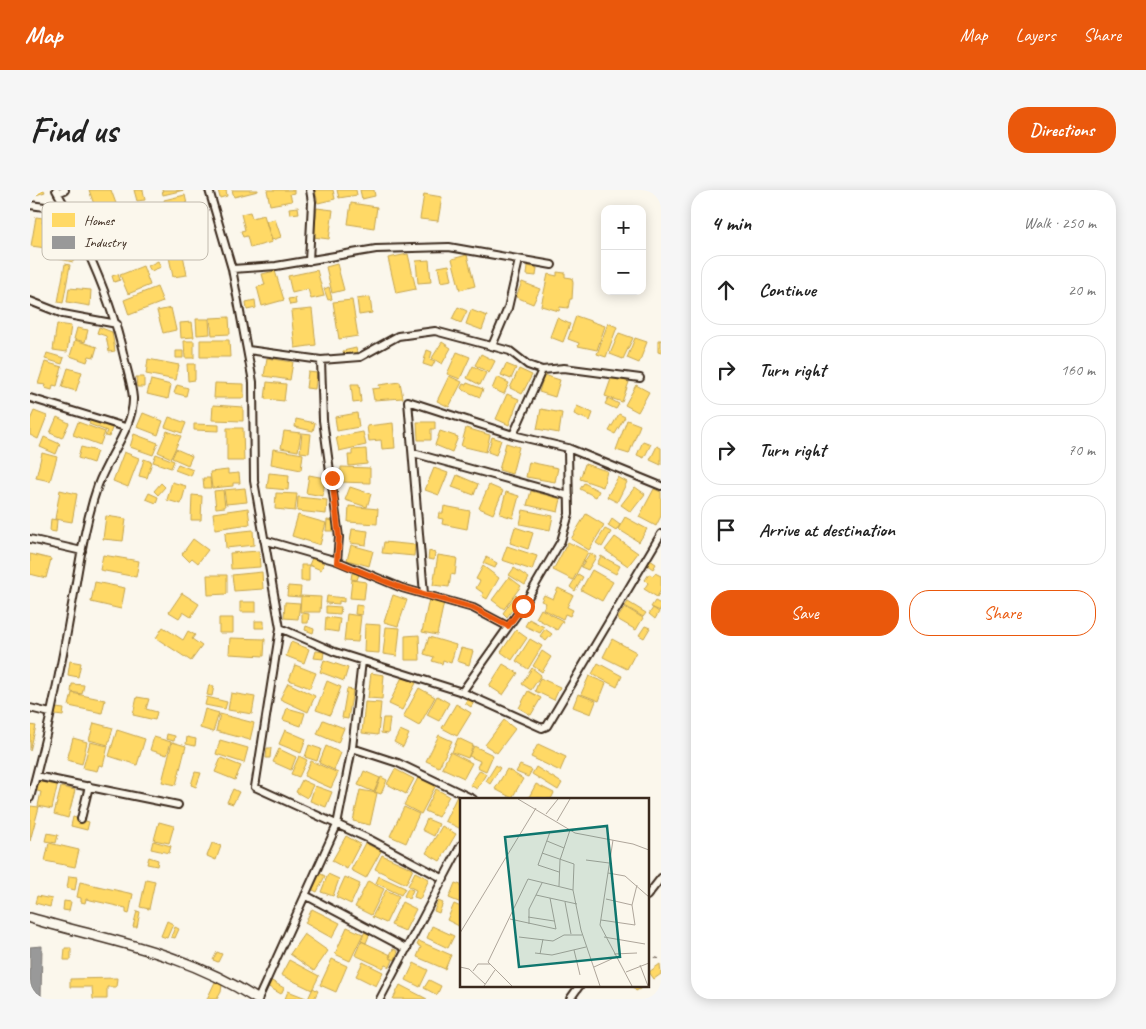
<!DOCTYPE html>
<meta charset="utf-8">
<style>
:root{--surface:#fff;--page:#f6f6f6;--text:#222;--muted:#767676;--line:#e0e0e0;--accent:#ea580c}
body{margin:0;font-family:Caveat,sans-serif;background:var(--page);color:var(--text)}
.controls{position:absolute;right:15px;top:15px;display:grid;overflow:hidden;border-radius:10px;box-shadow:0 2px 12px #0003}
.controls button{width:45px;height:45px;display:grid;place-items:center;padding:0;border:0;border-bottom:1px solid var(--line);background:var(--surface);color:var(--text);font:25px sans-serif}
.stop{position:absolute;width:15px;height:15px;margin:-11px;border:4px solid #ea580c;border-radius:50%;background:#fff}
.stop.end{background:#ea580c;border-color:#fff;box-shadow:0 1px 5px #0008}
.list{margin:0;padding:0;list-style:none}
h2{display:flex;justify-content:space-between;align-items:center;height:65px;margin:0;padding:0 20px;font-size:21px}
h2 small{font-size:16px;font-weight:400;color:var(--muted)}
.list li{display:grid;grid-template-columns:32px 1fr auto;gap:15px;align-items:center;box-sizing:border-box;height:70px;margin:0 10px 10px;padding:0 10px;border:1px solid var(--line);border-radius:20px}
.list b{display:block;font-size:19px;white-space:nowrap}
.list em{font-size:16px;font-style:normal;color:var(--muted)}
.actions{display:flex;gap:10px;padding:15px 20px}
.actions a{flex:1;padding:11px 0;border:1px solid var(--accent);border-radius:20px;text-align:center;font-size:18px;color:var(--accent)}
.actions .main{background:var(--accent);color:#fff}
.icon{flex:none;width:28px;height:28px;fill:none;stroke:currentColor;stroke-width:2;stroke-linecap:round;stroke-linejoin:round}
.map{position:relative;flex:none;width:631px;height:809px;overflow:hidden;border-radius:20px}
header{display:flex;align-items:center;gap:30px;box-sizing:border-box;height:70px;padding:0 25px;background:var(--accent);color:#fff}
header strong{font-size:24px}
nav{display:flex;gap:28px;margin-inline-start:auto;font-size:18px}
.intro{display:flex;align-items:center;justify-content:space-between;box-sizing:border-box;height:120px;padding:0 30px}
h1{margin:0;font-size:35px}
.button{padding:12px 22px;border-radius:20px;background:var(--accent);color:#fff;font-size:18px;font-weight:700}
main{display:flex;gap:30px;padding:0 30px}
aside{flex:1;background:var(--surface);border-radius:20px;box-shadow:0 2px 12px #0003}
.map>svg:first-child{display:block}
.homes{fill:#ffd966;stroke:#c4a450}
.industry{fill:#999;stroke:#7d7874}
.lines{fill:none;stroke-linecap:round;stroke-linejoin:round}
.minor-casing{stroke:#3b2a1e;stroke-width:10}
.secondary-casing{stroke:#3b2a1e;stroke-width:12}
.path{stroke:#3b2a1e;stroke-width:1;stroke-dasharray:4 4;stroke-linecap:butt}
.minor{stroke:#fbf7ec;stroke-width:6}
.secondary{stroke:#fbf7ec;stroke-width:9}
.route{stroke:#ea580c;stroke-width:6}
.inset-road{fill:none;stroke:#aea59a;stroke-width:1}
.view{fill:#0f766e;fill-opacity:0.15;stroke:#0f766e;stroke-width:2.5}
.inset-edge{fill:none;stroke:#3b2a1e;stroke-width:2.5}
.key{fill:#fbf7ec;stroke:#c1baae;stroke-width:1}
.key-label{font-size:14px;fill:#3b2a1e}
</style>
<header>
<strong>Map</strong>
<nav><a>Map</a><a>Layers</a><a>Share</a></nav>
</header>
<div class="intro"><h1>Find us</h1><a class="button">Directions</a></div>
<main>
<div class="map">
<svg width="631" height="809" viewBox="0 0 631 809">
<rect width="100%" height="100%" fill="#fbf7ec"/>
<filter id="ink" filterUnits="userSpaceOnUse"><feTurbulence type="fractalNoise" baseFrequency=".02" numOctaves="2"/><feDisplacementMap in="SourceGraphic" scale="10" xChannelSelector="R" yChannelSelector="G"/><feConvolveMatrix kernelMatrix="1 2 1 2 8 2 1 2 1" color-interpolation-filters="sRGB"/></filter>
<g filter="url(#ink)">
<path class="homes" d="M0,0H14L15,2L6,5L0,3Z
M59,0H81L88,19L68,26Z
M104,0H113L115,10L107,11Z
M132,0H154L133,5Z
M188,0H196L197,6L190,8Z
M202,0H228V1L204,7Z
M237,0H264V3L260,4L262,11L240,15Z
M285,0H303L305,9L288,13Z
M307,0H326L327,5L309,8Z
M330,0H344L345,6L332,9Z
M394,4L412,7L408,31L390,29Z
M155,5L157,14L136,19L134,10Z
M321,13L347,17L344,38L318,34Z
M268,17L269,23L260,24L259,18Z
M287,18L303,20L299,49L283,47Z
M220,22L222,28L234,25L242,52L220,58L217,46L213,47L211,41L215,40L211,24Z
M6,27L13,28L12,33L20,34L16,58L1,56Z
M245,29L251,47L242,50L236,31Z
M27,50L47,55L43,72L22,67Z
M378,64L386,99L366,103L358,68Z
M153,65L157,85L143,87L139,67Z
M437,65L445,96L430,100L422,69Z
M399,70L401,92L388,93L386,71Z
M128,71L131,77L121,81L118,76Z
M35,74L40,75L33,113L28,112Z
M307,74L314,100L302,103L296,77Z
M419,75L422,90L411,92L408,77Z
M113,76L120,95L98,104L90,85Z
M498,76L507,78L506,86L497,85Z
M287,80L294,106L281,109L278,99L262,103L258,86Z
M245,81L254,110L232,116L227,97L235,95L232,84Z
M527,82L535,83V87L542,88L543,93L542,109H540L538,118L530,117L529,121L511,116L518,84L527,86Z
M88,84L90,90L84,92L82,86Z
M492,92L510,99L503,114L486,107Z
M127,97L133,112L99,125L94,110Z
M299,97L302,109L298,110L294,99Z
M39,98L61,100L60,116L37,112Z
M340,107L342,123L329,125L327,109Z
M265,108L266,114L260,115L258,109Z
M225,110L226,118L217,120L216,112Z
M322,110L328,146L309,149L303,112Z
M428,117L437,121L431,133L422,129Z
M141,118L146,140L133,143L127,121Z
M282,119L286,155L265,158L261,121Z
M441,120L457,126L452,140L436,134Z
M546,126L575,136L567,160L548,156L549,153L538,149Z
M199,127L200,144L182,145L180,128Z
M527,128L540,134L533,152L520,147Z
M166,129H179L180,144L167,145Z
M162,132L164,147L151,148L150,133Z
M578,133L587,137L576,167L567,164Z
M27,134L41,136L37,162L23,160Z
M69,137L82,142L85,161L79,162L76,146L67,143Z
M47,138L58,140L55,152L44,149Z
M589,143L603,148L593,169L580,164Z
M605,148L617,152L609,173L597,168Z
M45,150L67,157L64,167L59,166L57,172L40,166Z
M170,150H199L200,167H170Z
M628,150H631V163L628,162Z
M154,151H164V168H155Z
M412,152L421,158L412,174L402,168Z
M326,158L327,163L314,165L313,161Z
M397,160L402,162L400,169L405,171L402,177L393,174Z
M146,161H153V168H146Z
M427,162L440,167L430,189L417,184Z
M17,163L34,168L32,174L15,169Z
M451,164L465,171L459,183L445,175Z
M237,168L263,172L260,190L234,186Z
M118,169L149,175L146,190L116,184Z
M15,172L32,177L27,196L23,195L22,200L15,198L16,195L8,194Z
M157,174H165V190L158,191Z
M476,174L486,178L481,189L471,185Z
M443,176L456,183L450,195L437,188Z
M38,178L52,182L46,201L32,197Z
M489,179L502,185L492,204L480,198Z
M278,182L287,183L285,199L276,198Z
M514,185L530,190L525,207L509,202Z
M419,186L432,192L419,217L407,211Z
M582,186L599,192L592,212L575,206Z
M106,187H114V197H107Z
M467,187L479,193L474,204L462,199Z
M121,190L141,195L138,209L117,204Z
M237,192L256,194L254,211L235,209Z
M370,192L373,208L344,210L342,199L350,198L349,195Z
M185,193L214,194V208H184Z
M437,193L453,199L450,207L433,200L431,198L433,194L436,195Z
M321,194H329L331,212L323,213Z
M147,195L158,198L156,206L144,203Z
M606,195L619,202L608,222L595,215Z
M477,204L489,209L479,235L466,229Z
M578,208L589,214L586,219L575,214Z
M183,215L213,217V231L182,230Z
M547,216L563,223L560,231L544,224Z
M511,219L532,223L529,243L507,239Z
M4,221L17,226L8,249L0,245V230Z
M113,223L133,231L128,245L107,237Z
M327,223L329,237L307,241L305,227Z
M589,224L595,227L585,244L579,241Z
M27,227L39,233L32,248L20,243Z
M139,227L156,233L152,243L135,237Z
M61,229L82,238L79,247L75,246L77,241L59,234Z
M266,229L285,233L283,241L265,237Z
M597,230L610,235L599,264L586,260Z
M48,232L75,242L70,255L43,245Z
M387,232H405V239H401V250H388Z
M363,233L365,258L352,259L351,250L339,251L337,236Z
M164,234L189,235V241L164,240Z
M197,238H213L214,271H197Z
M436,238L460,245L456,262L431,256Z
M137,241L151,246L141,268L128,262Z
M254,241L271,243L268,261L251,258Z
M410,241L428,247L422,262L405,255Z
M333,242L336,255L309,261L306,247Z
M272,243L281,244L279,263L270,262Z
M104,244L128,253L123,265L100,257Z
M14,247L30,254L26,264L10,257Z
M462,247L471,250L466,265L458,262Z
M613,251L621,254L614,268L607,265Z
M476,253L489,257L482,284L469,280Z
M627,256L631,258V275L620,270Z
M51,257L67,261L63,273L48,268Z
M146,259L162,266L158,275L142,268Z
M243,259L273,264L271,280L241,274Z
M336,259L337,274L319,276L318,265H322V260Z
M94,262L109,268L98,297L83,291Z
M12,263L27,267L20,291L6,288Z
M126,264L144,271L141,278L123,272Z
M114,269L122,272L117,288L109,286Z
M499,272L528,278L525,292L496,287Z
M148,274L163,280L161,286L145,280Z
M555,274L577,281L573,297L550,289Z
M311,277L340,278V293L310,292Z
M404,278L418,283L409,305L395,300Z
M198,280V284L209,283L210,293H203V296L182,298L180,282Z
M239,283L259,285L258,300L237,298Z
M279,285L295,288L293,306L276,303Z
M427,285L448,294L444,305L422,297Z
M588,287L597,292L587,312L577,307Z
M173,288H180L181,298H174Z
M142,292L156,296L151,314L137,310Z
M131,293L135,297L128,305L124,301Z
M554,293L569,301L566,307L550,299Z
M459,295L473,301L463,324L449,318Z
M320,297L341,304L337,317L315,310Z
M605,297L615,304L601,322L591,315Z
M215,298L217,312L196,314L194,300Z
M624,299L631,302V326L626,336L609,327Z
M30,300L47,304L42,332L25,329Z
M193,300L195,317L186,318L184,301Z
M501,301L531,309L528,322L497,315Z
M476,302L489,306L483,328L470,324Z
M119,303L128,307L126,313L116,309Z
M246,303L267,304L265,321L245,319Z
M162,305L172,306L171,330H161Z
M268,307L297,310L296,324L267,321Z
M319,316L348,319L347,334L318,332Z
M414,316L440,321L437,339L412,334L413,329L408,328L409,323H413Z
M218,318L220,334L185,339L183,323Z
M493,320L523,326L520,340L490,334Z
M556,324L574,335L559,360L541,349Z
M268,325L296,333L290,355L262,346Z
M76,326L96,329L93,351L73,349Z
M595,327L617,339L609,352L588,339Z
M21,329L27,330L26,342L20,341Z
M582,329L590,335L586,341L578,336Z
M297,330L304,331L303,341H296Z
M485,337L503,343L498,359L480,353Z
M322,339L338,341L336,355L320,353Z
M575,339L581,342L572,357L566,353Z
M223,340L224,355L196,358L195,343Z
M585,347L608,363L598,376L575,360Z
M163,349L178,360L168,373L162,368L159,371L152,364Z
M354,352L385,355L384,366L352,363Z
M538,352L558,362L543,390L523,380Z
M321,355L343,361L339,376L317,370Z
M477,356L507,366L502,380L472,370Z
M229,361L230,377L201,379L200,363Z
M399,361L405,363L404,370L398,369Z
M560,363L566,367L558,380L551,377Z
M0,364L21,369L16,388L0,384Z
M73,365L109,371L106,387L70,380Z
M408,365L427,368L425,385L421,384L419,397L403,395Z
M571,366L590,376L586,384L567,374Z
M456,367L467,373L465,378L453,373Z
M282,368L294,373L291,380L279,375Z
M620,370L626,374L623,379L617,375Z
M271,375H279V391H271Z
M453,376L469,388L457,409L452,406L453,403L446,398L450,391L446,389Z
M484,378L499,388L495,395L479,385Z
M562,380L583,392L572,411L551,400Z
M232,382L233,399L204,401L202,385Z
M322,383L329,384L327,390L321,389Z
M625,383L631,386V400L627,407L614,399L618,393L615,390L619,384L623,386Z
M548,384L553,387L545,401L540,397Z
M177,385H197V404L178,405Z
M479,387L491,396L474,419L462,410Z
M322,390L336,392L334,409L320,408Z
M65,392L95,398L91,419L61,412Z
M258,396L271,397L270,407L257,406Z
M528,398L543,405L537,417L543,420L540,426L535,424L533,429L513,419L516,413L511,411L514,405L523,409Z
M152,403L169,414L161,427L153,422L149,428L139,422Z
M363,405L377,410L368,436L354,432Z
M486,405L490,409L477,427L473,423Z
M271,406L291,407L290,422H270Z
M297,406L314,408V412L309,411V414L296,413Z
M399,409L414,412L407,445L392,442Z
M625,411L631,414L630,421L621,417Z
M210,412H226V422H210Z
M255,412L270,413L268,429L254,428Z
M598,412L616,423L613,427L595,416Z
M326,415L333,416L332,425L325,424Z
M296,416L311,417L310,424L296,423Z
M595,417L613,428L606,440L587,429Z
M623,418L629,422L625,429L619,424Z
M511,419L533,431L527,440L506,428Z
M272,423L279,424L278,433H272Z
M317,424L331,426L328,452L314,451Z
M296,427L310,429L308,442L295,440Z
M189,428H203V443H189Z
M499,429L514,437L510,443L495,436Z
M225,431H234V438H225Z
M335,434L350,435L349,463L334,462Z
M276,436L284,439L283,443L275,440Z
M615,436L620,438L614,448L609,445Z
M133,437L153,450L158,441L165,445L162,449L172,456L161,471L126,448Z
M356,437L370,438L367,466L353,464Z
M515,439L522,444L516,451L510,446Z
M486,440L497,448L482,470L471,462Z
M389,445L390,470H375V446Z
M399,447L426,455L421,473L413,470L412,474L402,471L404,467L394,464Z
M200,448L235,449L234,466L199,464Z
M500,449L512,456L498,479L486,471Z
M582,449L606,462L597,479L573,467Z
M261,452L279,459L274,473L256,466Z
M431,458L443,461L439,475L427,471Z
M286,461L294,462L293,469L284,468Z
M512,461L521,467L512,482L503,476Z
M294,470L318,478L314,491L290,482Z
M40,471L51,473L48,487L38,485Z
M568,473L592,486L587,497L562,484Z
M473,474L488,483L473,505L459,496Z
M265,475L286,483L280,498L259,490Z
M502,478L511,485L501,500L492,494Z
M341,483L354,485L352,509L338,508Z
M559,486L576,493L569,511L551,504Z
M372,487L386,493L372,520L359,514Z
M510,488L530,497L524,510L505,501Z
M297,491L311,497L300,525L286,520Z
M258,493L285,506L278,522L250,509Z
M42,494L54,495L52,504L41,502Z
M179,495L184,496L182,506L177,505Z
M389,498L405,507L389,536L373,527Z
M317,499L323,500L318,529L312,528Z
M498,501L511,508L501,525L489,518Z
M42,503L75,510L72,523L39,516Z
M201,503L225,507L222,524L198,520Z
M548,504L566,511L561,524L543,517Z
M407,506L419,513L409,531L397,525Z
M107,507L119,509L116,519L127,522L125,530L103,525Z
M177,507L197,512L195,519L175,515Z
M438,508L444,512L441,517L435,513Z
M335,512L351,513L348,545L332,543Z
M426,514L441,523L427,546L412,538Z
M26,518L34,519L33,526L25,525Z
M257,518L275,523L271,536L253,530Z
M175,519L189,523L183,542L170,538Z
M190,524L224,533L220,550L186,541Z
M353,528H360L358,544L351,543Z
M293,530L314,538L308,553L287,544Z
M474,530L485,539L467,563L455,555Z
M64,533L83,538L78,555L59,550Z
M0,535L6,536L0,561Z
M87,540L115,549L107,575L79,566Z
M255,540L276,549L271,563L249,554Z
M370,540L379,544L373,557L364,552Z
M137,544L145,546L144,551L136,549Z
M409,545L422,551L409,577L396,571Z
M124,547L141,552L137,565L120,560Z
M157,547L166,549L165,556L156,554Z
M43,548L57,552L52,574L37,570Z
M428,548L443,555L438,568L422,562Z
M190,550L218,558L214,573L186,564Z
M60,552L78,556L73,576L69,575L67,581L53,578Z
M142,552L156,556L146,595L132,592Z
M508,554L536,567L530,581L501,567Z
M279,555L291,559L287,571L275,567Z
M296,556L311,563L304,580L289,573Z
M444,556L463,565L456,581L447,577L450,571L439,566Z
M237,558H241L240,568H236Z
M249,559L266,567L261,580L243,572Z
M420,562L442,573L434,588L412,578Z
M269,566L277,570L269,587L261,584Z
M191,568L211,576L205,590L185,582Z
M281,571L308,583L301,598L274,586Z
M466,575L470,578L460,594L456,591Z
M490,575L502,580L498,587L486,582Z
M506,577L532,593L528,600L502,584Z
M365,579L384,589L376,604L357,594Z
M477,579L493,589L482,608L465,599Z
M450,580L456,584L447,599L440,595Z
M334,581L350,588L344,602L328,595Z
M165,582L171,583L166,597L161,595Z
M389,586L406,595L391,624L374,615Z
M351,587L357,590L351,604L345,602Z
M7,588L28,592L22,619L8,616L11,602L4,600Z
M272,590L283,595L277,608L266,602Z
M506,594L524,603L521,609L499,607Z
M285,596L302,602L296,617L280,611Z
M31,597L45,600L38,628L24,624Z
M203,599L209,602L203,614L197,612Z
M406,599L419,606L408,627L395,621Z
M330,600L347,603L340,635L323,631Z
M427,606L434,609H431V639L415,631Z
M0,616L9,617L0,651Z
M374,617L389,624L376,653L360,646Z
M43,627L59,632L57,640L41,636Z
M397,629L409,634L404,646L392,640Z
M129,632L144,636L139,653L124,650Z
M412,636L426,644L410,671L396,663Z
M17,643L28,645L26,653L15,651Z
M316,646L330,654L317,679L302,671Z
M123,651L141,656L139,663L121,659Z
M19,653L49,660L45,677L15,671Z
M182,653L191,656L186,670L177,666Z
M335,653L351,661L336,688L321,680Z
M352,665L383,679L376,694L345,679Z
M119,667L128,670L127,676L117,674Z
M385,682L399,689L390,709L384,707L386,700L378,696Z
M289,683L295,686L287,702L281,699Z
M298,684L309,689L303,706L291,702Z
M39,686L47,687L45,700L37,698Z
M349,686L375,698L371,705L346,693Z
M315,687L330,694L321,714L306,707Z
M116,689L125,691L119,719L110,717Z
M338,691L354,699L341,725L325,717Z
M50,692L103,704L99,724L96,723V718L56,709L55,713L51,712V708L47,707Z
M425,693L431,695V713L419,708Z
M378,698L383,700L379,709L374,706Z
M356,700L369,706L356,733L342,727Z
M7,706L22,709L20,717L5,713Z
M34,711L41,712L39,721L33,720Z
M408,711L413,713L409,723L404,721Z
M372,712L386,719L375,741L361,735Z
M424,714L431,717V737L417,730Z
M282,719L310,733L302,748L275,733Z
M107,721L110,722L107,737H103Z
M137,731L143,734L137,748L131,746Z
M402,736L424,746L418,758L397,748Z
M145,737L149,739L145,748L141,747Z
M317,737L333,744L320,771L305,764Z
M335,741L340,743L336,753L331,751Z
M274,744L298,761L284,781L260,764Z
M331,751L361,765L360,768L363,770L360,777L355,775L353,778L325,765Z
M389,751L421,765L415,779L387,767L391,757L387,755Z
M35,758H41V770H34Z
M363,759L368,761L365,770L359,767Z
M187,762L192,764L188,772L183,770Z
M302,769L317,776L306,802L290,795Z
M259,770L289,786L282,800L251,785Z
M333,772L353,782L346,796L326,786Z
M384,773L398,780L390,797L376,790Z
M630,774L631,784L624,789L619,782Z
M87,788L86,797H77V809H63L62,797H40V789Z
M240,790L254,798L251,804L237,796Z
M399,790L411,796L407,805L394,798Z
M185,792L192,795L191,802L187,809H177Z
M370,795L397,809H363Z
M605,795H617L606,801L603,797Z
M283,798L288,801L284,809H278Z
M258,801L276,808L255,809Z"/>
<path class="industry" d="M12,756L11,809H0V757Z"/>
<g class="lines">
<g class="minor-casing">
<path id="minor" d="M179,0L202,79L223,192L224,291L250,438L225,597L339,649L414,689
M28,3L35,0
M0,15L37,20
M279,71L282,12L280,0
M202,79L246,76L346,59L419,57L522,75
M0,111L33,124L87,134
M462,156L478,118L489,70
M218,160L291,170L330,167L368,146L405,141L480,161L498,175L512,180L534,178L610,188
M291,170L293,230L309,347L307,371
M0,208L95,237
M483,245L512,180
M383,263L539,306
M0,349L52,361
M234,350L307,371L372,398L443,418L477,436
M394,404L378,211L483,245L538,258L631,296
M250,438L305,462L432,502L512,538L517,536L631,344
M432,502L493,416L531,351L539,324L538,258
M0,518L20,523
M322,558L368,573L443,609
M6,586L148,615
M0,608C17,547 30,483 41,420C49,378 54,335 68,295C78,267 104,236 103,208C102,195 97,180 94,167C81,108 56,53 26,0
M51,629L59,596
M275,705L377,759
M617,706L631,688
M228,809L307,635L322,558L332,471
M350,809L431,655
M540,809L550,795"/>
</g>
<g class="secondary-casing">
<path id="secondary" d="M0,728C82,752 152,761 227,809"/>
</g>
<path class="path" d="M617,766L631,769"/>
<use href="#minor" class="minor"/>
<use href="#secondary" class="secondary"/>
</g>
</g>
<g class="lines" filter="url(#ink)">
<path class="route" d="M302,288L309,347L307,372L372,398L443,418L478,436L493,416"/>
</g>
<g transform="translate(430 608)">
<rect width="189" height="189" fill="#fbf7ec"/>
<path class="inset-road" d="M58,1L115,35L173,46L189,52M86,16L98,1M97,23L110,1M90,34L78,67L99,74M153,42L140,127L172,188M87,43L104,50M82,55L114,66L113,92L121,132L140,188M126,62L149,65M148,75L165,78L189,99M99,88L100,62L110,32M76,97L117,106M146,101L172,107M105,104L111,136M68,119L94,123M50,121L96,131L90,100M141,122L175,127L172,107L177,87M69,126V111L82,85M0,135L76,10M59,139L93,143L104,137H122M144,139L185,146M114,152L120,177M75,155L92,157L126,149M80,156L83,141M154,156L177,155M180,167L188,188M0,169L9,171L25,186M134,169L156,159M13,173L18,166H30M166,174L189,165M24,188L35,172M52,188L28,164L68,81L113,92"/>
<path class="view" d="M147,28L160,159L59,169L45,39Z"/>
<rect width="189" height="189" class="inset-edge"/>
</g>
<rect x="12" y="12" width="166" height="58" rx="8" class="key"/>
<rect x="22" y="23" width="23" height="14" fill="#ffd966"/>
<rect x="22" y="46" width="23" height="13" fill="#999"/>
<g class="key-label">
<text x="54" y="35">Homes</text>
<text x="54" y="57">Industry</text>
</g>
</svg>
<div class="controls">
<button>+</button>
<button>−</button>
</div>
<div class="stop" style="left:493px;top:416px"></div>
<div class="stop end" style="left:302px;top:288px"></div>
</div>
<aside>
<h2>4 min<small>Walk · 250 m</small></h2>
<ul class="list">
<li><svg class="icon" aria-label="ahead" viewBox="0 0 24 24"><path d="M12 20V5M6 11l6-6 6 6"/></svg><div><b>Continue</b></div><em>20 m</em></li>
<li><svg class="icon" aria-label="right" viewBox="0 0 24 24"><path d="M7 20v-9h11M14 6l5 5-5 5"/></svg><div><b>Turn right</b></div><em>160 m</em></li>
<li><svg class="icon" aria-label="right" viewBox="0 0 24 24"><path d="M7 20v-9h11M14 6l5 5-5 5"/></svg><div><b>Turn right</b></div><em>70 m</em></li>
<li><svg class="icon" aria-label="arrive" viewBox="0 0 24 24"><path d="M6 21V4h12l-3 4 3 4H6"/></svg><div><b>Arrive at destination</b></div></li>
</ul>
<div class="actions"><a class="main">Save</a><a>Share</a></div>
</aside>
</main>
